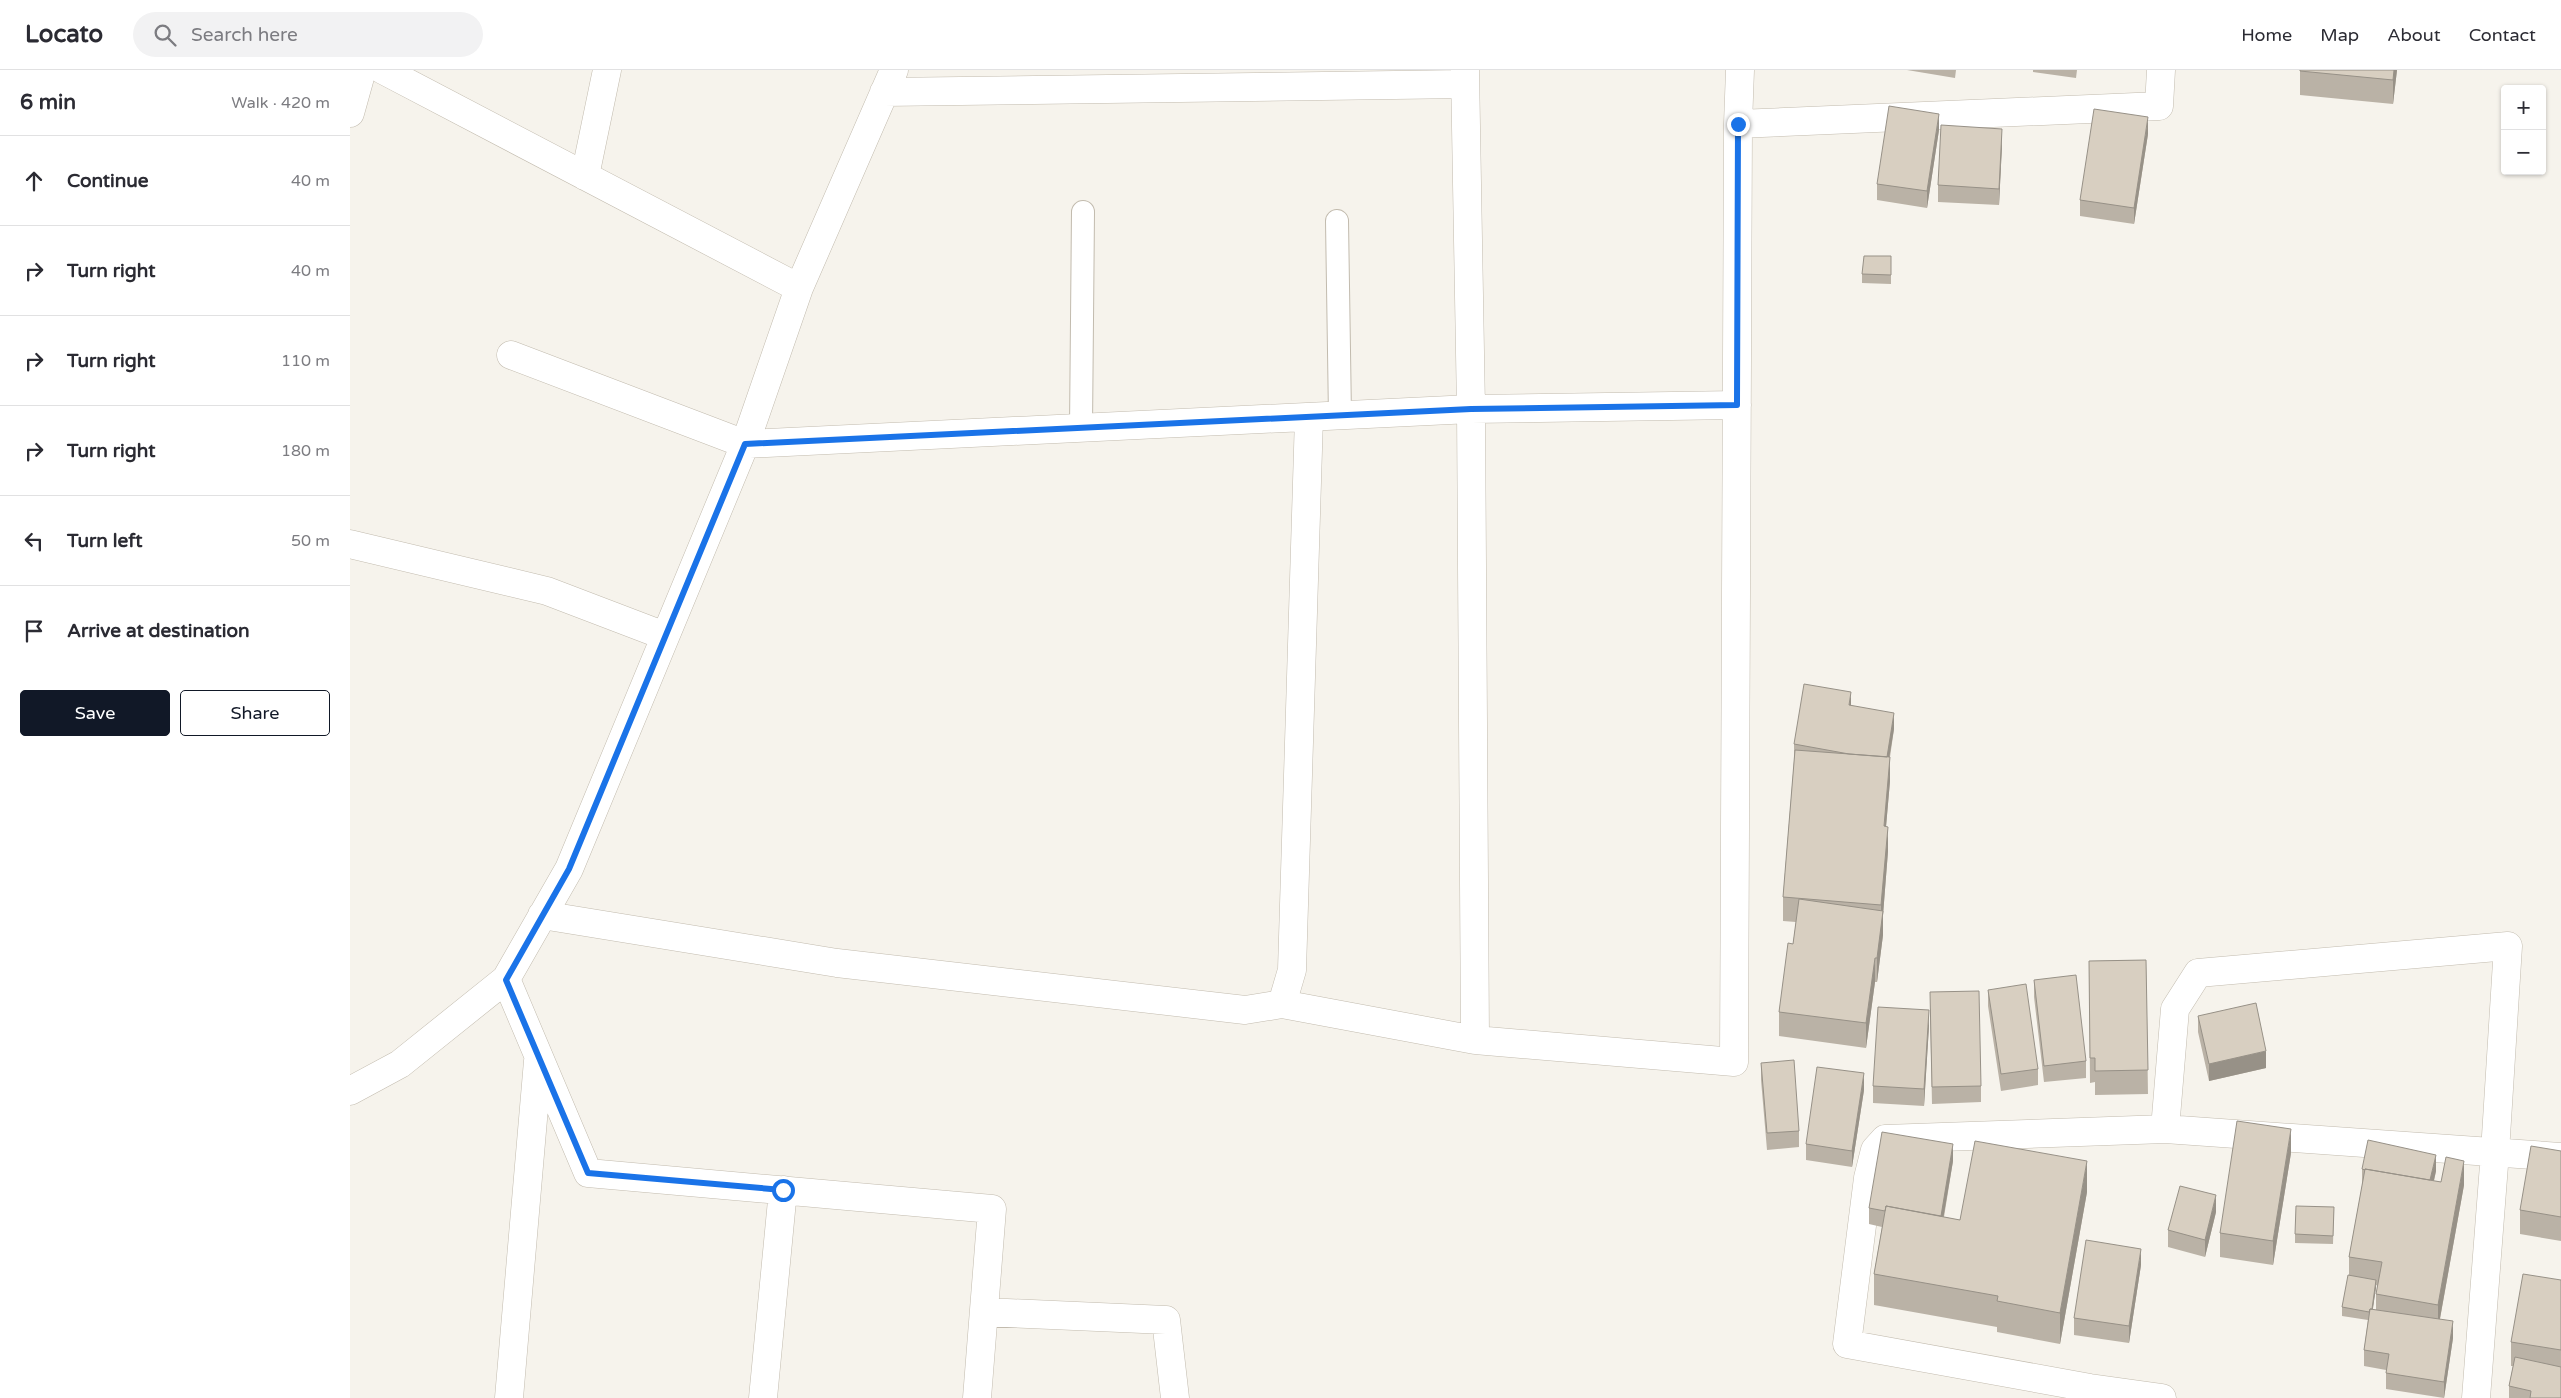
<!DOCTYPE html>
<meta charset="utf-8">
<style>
:root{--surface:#fff;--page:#f2f2f3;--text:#2b2b33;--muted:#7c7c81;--line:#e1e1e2;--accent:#111827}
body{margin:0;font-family:"Varela Round",sans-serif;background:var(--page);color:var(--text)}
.controls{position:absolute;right:15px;top:15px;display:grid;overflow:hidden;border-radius:5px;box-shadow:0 1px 4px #0004}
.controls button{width:45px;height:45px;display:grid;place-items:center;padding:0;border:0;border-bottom:1px solid var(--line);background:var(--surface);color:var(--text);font:25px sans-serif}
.stop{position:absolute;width:15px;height:15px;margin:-11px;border:4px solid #1a73e8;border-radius:50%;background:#fff}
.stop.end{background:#1a73e8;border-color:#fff;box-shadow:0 1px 5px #0008}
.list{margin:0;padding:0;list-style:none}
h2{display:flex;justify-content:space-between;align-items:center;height:65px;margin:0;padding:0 20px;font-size:21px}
h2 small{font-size:16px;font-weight:400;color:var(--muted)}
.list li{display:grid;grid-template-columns:32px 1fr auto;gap:15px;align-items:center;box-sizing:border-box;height:90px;padding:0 20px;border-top:1px solid var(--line)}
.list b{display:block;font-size:19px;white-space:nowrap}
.list em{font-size:16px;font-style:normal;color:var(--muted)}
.actions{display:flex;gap:10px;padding:15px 20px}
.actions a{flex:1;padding:11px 0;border:1px solid var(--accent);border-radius:5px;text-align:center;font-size:18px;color:var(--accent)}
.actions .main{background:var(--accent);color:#fff}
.icon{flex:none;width:28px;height:28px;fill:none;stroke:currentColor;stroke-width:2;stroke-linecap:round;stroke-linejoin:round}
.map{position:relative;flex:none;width:2211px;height:1328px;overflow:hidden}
header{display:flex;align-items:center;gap:30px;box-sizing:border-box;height:70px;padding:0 25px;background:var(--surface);border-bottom:1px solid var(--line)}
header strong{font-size:24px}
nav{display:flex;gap:28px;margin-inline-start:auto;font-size:18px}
.search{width:350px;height:45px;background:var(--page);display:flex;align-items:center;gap:12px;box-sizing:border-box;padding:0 18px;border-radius:28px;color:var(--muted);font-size:19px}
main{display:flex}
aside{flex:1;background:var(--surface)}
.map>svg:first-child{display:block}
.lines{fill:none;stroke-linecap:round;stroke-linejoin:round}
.service-casing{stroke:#c2bbae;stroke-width:24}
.minor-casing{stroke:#c2bbae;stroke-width:29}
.service{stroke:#fff;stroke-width:22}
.minor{stroke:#fff;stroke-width:28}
.wall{fill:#bab2a6;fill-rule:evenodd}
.shaded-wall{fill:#979187}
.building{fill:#d8cfc1;stroke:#979187}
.route{stroke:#1a73e8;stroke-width:6}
</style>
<header>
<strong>Locato</strong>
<div class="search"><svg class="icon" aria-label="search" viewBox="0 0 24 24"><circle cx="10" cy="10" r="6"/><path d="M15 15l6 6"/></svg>Search here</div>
<nav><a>Home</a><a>Map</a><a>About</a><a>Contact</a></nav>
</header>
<main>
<aside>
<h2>6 min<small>Walk · 420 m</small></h2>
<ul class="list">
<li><svg class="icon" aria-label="ahead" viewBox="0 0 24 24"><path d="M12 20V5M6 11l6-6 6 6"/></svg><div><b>Continue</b></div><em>40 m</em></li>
<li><svg class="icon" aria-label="right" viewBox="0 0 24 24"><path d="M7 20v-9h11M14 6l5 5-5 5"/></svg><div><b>Turn right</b></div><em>40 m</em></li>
<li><svg class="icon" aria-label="right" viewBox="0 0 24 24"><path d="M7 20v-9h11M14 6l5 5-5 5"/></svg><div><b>Turn right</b></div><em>110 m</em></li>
<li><svg class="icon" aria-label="right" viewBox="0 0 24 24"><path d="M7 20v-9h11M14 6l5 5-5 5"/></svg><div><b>Turn right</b></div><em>180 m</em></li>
<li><svg class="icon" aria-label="left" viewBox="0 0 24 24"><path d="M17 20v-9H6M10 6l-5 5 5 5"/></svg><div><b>Turn left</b></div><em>50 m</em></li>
<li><svg class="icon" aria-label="arrive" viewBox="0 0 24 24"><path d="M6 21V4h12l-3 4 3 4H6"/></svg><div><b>Arrive at destination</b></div></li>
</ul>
<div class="actions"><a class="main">Save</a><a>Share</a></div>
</aside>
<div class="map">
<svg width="2211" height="1328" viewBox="0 0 2211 1328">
<rect width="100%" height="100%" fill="#f6f3ec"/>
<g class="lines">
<g class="service-casing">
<path id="service" d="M987,151L990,346
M731,358L733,142"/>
</g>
<g class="minor-casing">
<path id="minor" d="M33,0L449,218
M1115,0L1121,339L1125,970
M534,22L1115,14
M0,43L12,0
M1388,54L1390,0
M235,106L257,0
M161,285L395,374L1121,339L1387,335
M0,474L197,521L315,566
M192,845L487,893L895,940L932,934L1125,970L1384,992L1388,54L1809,36L1811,0
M156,909L238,1103L642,1139L627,1328
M932,934L942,900L959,347
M0,1021L50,994L156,909L219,799L395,374L449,218L544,0
M1815,1059L1825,939L1848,903L2158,876L2145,1082L2126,1328
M635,1242L816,1250L825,1328
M159,1328L188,991
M413,1328L433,1120
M1812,1328L1740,1318L1497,1274L1518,1108L1525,1080L1535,1069L1815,1059L2211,1087"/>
</g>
<use href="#service" class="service"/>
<use href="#minor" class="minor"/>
</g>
<path class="wall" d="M1557,0H1606L1605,8Z
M1683,0H1727L1726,8L1683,2Z
M1950,0H2047L2043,34L1950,25Z
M1589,60L1577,138L1527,130V114Z
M1798,64L1784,154L1730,146V130Z
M1652,75L1649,135L1588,132V115Z
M1541,186V214L1512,213V204Z
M1501,636L1544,659L1540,687V711L1536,756L1538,781L1533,845V865L1527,912H1525L1516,978L1429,966V942L1443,874L1446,852L1433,851V827L1444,691V674Z
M1796,890L1798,1024L1745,1025V1012L1740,1013L1739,891Z
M1684,910L1736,991V1008L1694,1012L1684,927Z
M1638,920L1688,999V1015L1651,1021L1638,936Z
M1580,938L1631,1016V1032L1582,1034Z
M1848,946L1916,998L1859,1011L1848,962Z
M1579,956L1574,1036L1523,1033V1016Z
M1411,993L1449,1061V1077L1417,1080L1411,1010Z
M1514,1020L1502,1097L1456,1090V1074Z
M2211,1081V1171L2170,1164V1140Z
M1941,1083L1923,1195L1870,1187V1163Z
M1603,1091L1594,1147L1610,1150L1737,1122L1710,1274L1647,1262V1257L1524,1235V1204L1532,1157L1519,1154V1138Z
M2012,1099L2086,1101L2084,1111L2114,1115L2090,1249L2103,1268L2094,1328L2036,1319V1300L2014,1296V1280L2018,1250L1992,1246V1237L1999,1205V1187L2012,1116ZM2026,1215L2028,1216L2026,1224V1240L2023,1239Z
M1984,1137L1983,1174L1945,1173V1164Z
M1866,1142L1855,1187L1818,1177V1160Z
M1791,1195L1779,1273L1724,1265V1248Z
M2211,1210V1328H2159V1316L2163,1296H2161V1272Z"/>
<path class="shaded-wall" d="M2044,0H2047L2043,34V10Z
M1589,44V60L1577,138V121Z
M1798,47V64L1784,154V138Z
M1652,59V75L1649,135V119Z
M1501,622V638L1499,635Z
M1544,643V659L1536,707V690Z
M1540,687V711L1534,780V756Z
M1538,757V781L1533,845V865L1527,912V888L1531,851V835Z
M1525,888V912L1516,978V953Z
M1579,940V956L1574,1036V1019Z
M1916,981V998L1859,1011V994Z
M1514,1003V1020L1502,1097V1081Z
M1941,1059V1083L1923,1195V1171Z
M1603,1074V1091L1590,1167V1150Z
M2086,1085V1101L2079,1131V1114Z
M1737,1091V1122L1710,1274V1243Z
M2114,1091V1115L2088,1259V1235Z
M1866,1125V1142L1855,1187V1170Z
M1791,1179V1195L1779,1273V1256Z
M2026,1210V1218L2021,1250V1242Z
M2103,1251V1268L2094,1328V1312Z"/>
<path class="building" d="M1950,0H2044L2043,10L1950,1Z
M1539,36L1589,44L1577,121L1527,114Z
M1744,39L1798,47L1784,138L1730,130Z
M1591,55L1652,59L1649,119L1588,115Z
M1514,186H1541V205L1512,204Z
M1454,614L1501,622L1499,635L1544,643L1537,687L1499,684L1444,674Z
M1445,680L1540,687L1534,756L1538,757L1531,835L1433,827Z
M1449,829L1533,841L1527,888H1525L1516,953L1429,942L1438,873L1443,874Z
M1796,890L1798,1000L1745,1001V988H1740L1739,891Z
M1726,905L1736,991L1694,996L1684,910Z
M1676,914L1688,999L1651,1004L1638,920Z
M1629,921L1631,1016L1582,1017L1580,922Z
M1906,933L1916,981L1859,994L1848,946Z
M1528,937L1579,940L1574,1019L1523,1016Z
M1444,990L1449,1061L1417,1063L1411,993Z
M1467,997L1514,1003L1502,1081L1456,1074Z
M1887,1051L1941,1059L1923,1171L1870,1163Z
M1532,1062L1603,1074L1591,1146L1536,1136L1535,1141L1519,1138Z
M2018,1070L2086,1085L2080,1110L2015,1099V1100L2012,1099Z
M1625,1071L1737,1091L1710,1243L1647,1231L1648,1226L1524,1204L1536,1136L1610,1150Z
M2181,1076L2211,1081V1147L2170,1140Z
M2096,1087L2114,1091L2088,1235L2026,1224L2032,1192L1999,1187L2015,1099L2091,1112Z
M1830,1116L1866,1125L1855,1170L1818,1160Z
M1946,1136L1984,1137L1983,1166L1945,1164Z
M1736,1170L1791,1179L1779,1256L1724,1248Z
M2173,1204L2211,1210V1280L2161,1272Z
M1998,1205L2026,1210L2022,1239H2020L2019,1242L1992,1237Z
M2020,1239L2103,1251L2094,1312L2036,1303L2039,1284L2014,1280Z
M2165,1287L2211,1297V1328H2180L2181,1321L2159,1316Z"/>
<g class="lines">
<path class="route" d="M433,1120L238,1103L156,910L219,799L395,374L1121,339L1387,335L1388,54"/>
</g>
</svg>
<div class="controls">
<button>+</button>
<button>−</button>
</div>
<div class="stop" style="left:433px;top:1120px"></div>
<div class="stop end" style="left:1388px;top:54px"></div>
</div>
</main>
